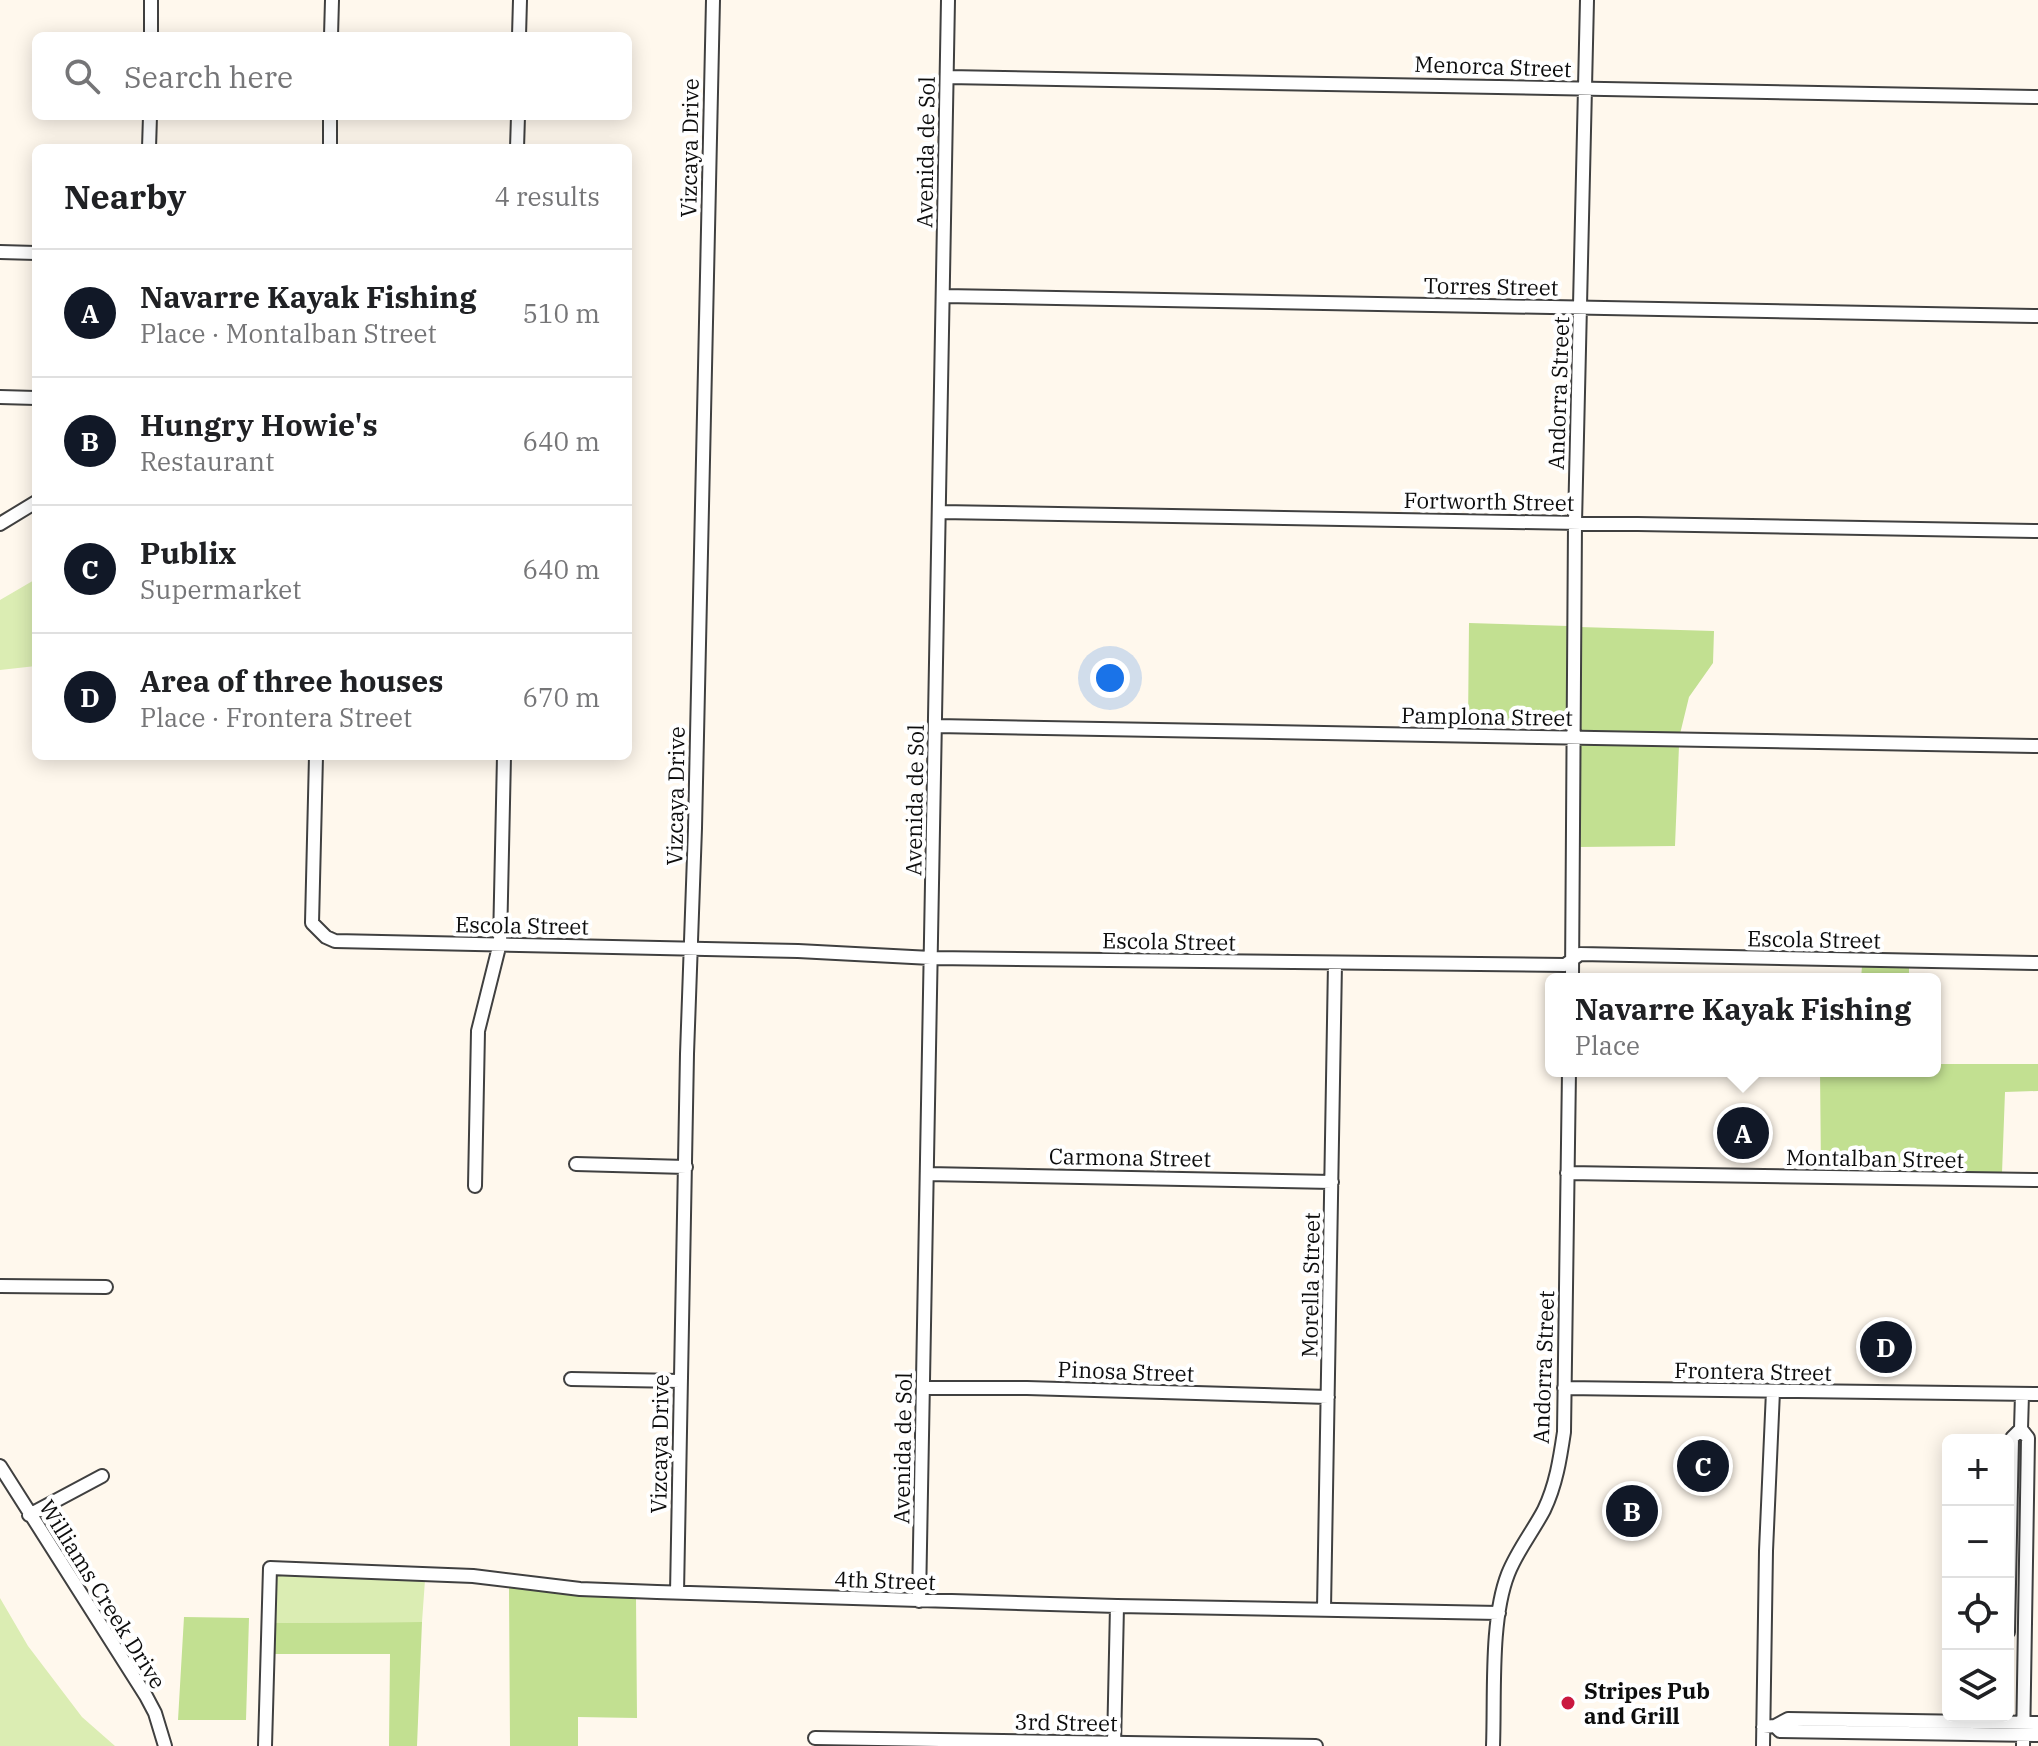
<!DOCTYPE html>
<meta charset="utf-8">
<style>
:root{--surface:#fff;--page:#f6f6f6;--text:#202124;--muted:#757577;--line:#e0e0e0;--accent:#111827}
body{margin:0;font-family:"IBM Plex Serif",serif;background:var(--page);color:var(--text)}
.controls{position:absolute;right:24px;bottom:24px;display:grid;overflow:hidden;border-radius:12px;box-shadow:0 4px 20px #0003}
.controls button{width:72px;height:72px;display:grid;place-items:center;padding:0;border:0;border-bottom:2px solid var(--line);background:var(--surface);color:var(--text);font:40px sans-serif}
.you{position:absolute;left:1110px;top:678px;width:28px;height:28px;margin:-20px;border:6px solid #fff;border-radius:50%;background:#1a73e8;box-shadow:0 0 0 12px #1a73e833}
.badge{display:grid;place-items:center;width:52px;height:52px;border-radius:50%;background:var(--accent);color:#fff;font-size:26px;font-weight:700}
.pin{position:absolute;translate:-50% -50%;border:4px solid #fff;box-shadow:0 2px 8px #0006}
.popup{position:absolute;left:1545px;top:973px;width:396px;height:104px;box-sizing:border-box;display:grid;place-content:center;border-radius:12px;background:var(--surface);filter:drop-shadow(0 2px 6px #0005);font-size:26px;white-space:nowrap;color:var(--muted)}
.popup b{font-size:30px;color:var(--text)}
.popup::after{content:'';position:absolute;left:50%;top:100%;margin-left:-16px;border:16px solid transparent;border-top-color:var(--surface)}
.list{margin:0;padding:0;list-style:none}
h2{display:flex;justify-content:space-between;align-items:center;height:104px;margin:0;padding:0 32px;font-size:34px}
h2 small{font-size:26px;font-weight:400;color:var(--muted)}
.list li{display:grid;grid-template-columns:52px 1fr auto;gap:24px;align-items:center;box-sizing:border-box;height:128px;padding:0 32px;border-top:2px solid var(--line)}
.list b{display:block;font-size:30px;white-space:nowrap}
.list p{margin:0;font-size:26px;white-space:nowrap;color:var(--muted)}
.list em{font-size:26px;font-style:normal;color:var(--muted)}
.icon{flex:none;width:44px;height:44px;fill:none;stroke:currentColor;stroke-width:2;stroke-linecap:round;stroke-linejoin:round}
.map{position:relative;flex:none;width:2038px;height:1746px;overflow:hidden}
.search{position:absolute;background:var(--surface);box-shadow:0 4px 20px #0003;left:32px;top:32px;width:600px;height:88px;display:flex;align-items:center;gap:20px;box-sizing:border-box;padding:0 28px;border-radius:12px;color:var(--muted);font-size:30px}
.panel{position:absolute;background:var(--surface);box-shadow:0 4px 20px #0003;left:32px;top:144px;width:600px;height:616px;border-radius:12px}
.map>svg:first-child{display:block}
.green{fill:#dbedb3}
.forest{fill:#c2e091}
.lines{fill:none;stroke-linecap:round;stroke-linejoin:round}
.minor-casing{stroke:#404040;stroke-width:16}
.minor{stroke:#fff;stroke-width:12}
.poi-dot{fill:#ca183f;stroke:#fff;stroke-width:3}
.labels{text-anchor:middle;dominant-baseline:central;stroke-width:8;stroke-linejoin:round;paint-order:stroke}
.street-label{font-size:22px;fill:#0d0d0d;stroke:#fff}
.poi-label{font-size:22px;font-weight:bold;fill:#0d0d0d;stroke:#fff;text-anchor:start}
</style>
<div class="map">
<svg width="2038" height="1746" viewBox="0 0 2038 1746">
<rect width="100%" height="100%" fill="#fff8ed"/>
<path class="green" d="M36,579V666L0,670V600Z
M275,1574L425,1580L422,1622L274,1623Z
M0,1598L28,1646L82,1717L115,1746H0Z"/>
<path class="forest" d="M1469,623L1568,626L1567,728L1468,725Z
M1579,627L1714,631L1713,663L1689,697L1680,734L1578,732Z
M1578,744L1679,746L1675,846L1578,847Z
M1862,966L1909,967V979H1861Z
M1935,1064H2038V1091L2005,1092L2002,1173L1821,1171L1820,1071H1935Z
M509,1587L579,1595L636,1597L637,1718L578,1717V1746H510Z
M184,1617L249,1618L246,1720H178Z
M422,1622L417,1746H389L390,1654H273L274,1623Z"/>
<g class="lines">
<g class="minor-casing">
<path id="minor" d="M151,36V0
M331,36L332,0
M519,36L520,0
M947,77L2038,97
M149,148L150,116
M330,148V116
M517,148L518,116
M0,252L36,253
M943,296L2038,316
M0,397L36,398
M940,512L2038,531
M0,524L36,502
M936,726L2038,746
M316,756L312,923L326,937L335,941L798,951L931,958L1565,965L1580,954L2038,963
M1572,979L1575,523L1587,0
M576,1164L686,1167
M1567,1173L2038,1180
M927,1174L1332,1182
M475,1186L478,1031L500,943L504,756
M0,1286L106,1287
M571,1379L680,1381
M923,1388H1027L1328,1397
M1564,1388L2038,1394
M2022,1394L2021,1429L2028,1438L2023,1746
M0,1466L146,1696L155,1713L165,1746
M29,1515L102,1476
M677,1593L687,1054L695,828L713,0
M919,1601L948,0
M1324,1609L1335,963
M2008,1632L2012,1438L2021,1429
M1775,1726L1780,1731L2038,1735
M1763,1727L1775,1726L1788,1719L2038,1723
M815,1738L1316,1746
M265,1746L270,1568L473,1576L580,1589L657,1592L1117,1606L1499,1613
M1114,1746L1117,1606
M1493,1746C1495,1696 1490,1620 1508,1574C1517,1551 1533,1531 1544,1510C1556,1485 1560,1459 1564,1432L1569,1071
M1763,1746L1766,1551L1773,1391"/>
</g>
<use href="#minor" class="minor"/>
</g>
<circle class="poi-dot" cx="1568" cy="1703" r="8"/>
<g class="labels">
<g class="street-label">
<text transform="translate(1493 66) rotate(2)">Menorca Street</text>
<text transform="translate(689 148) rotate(-89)">Vizcaya Drive</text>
<text transform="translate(925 152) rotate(-89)">Avenida de Sol</text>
<text transform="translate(1491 286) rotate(1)">Torres Street</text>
<text transform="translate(1558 393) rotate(-88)">Andorra Street</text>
<text transform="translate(1489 501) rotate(1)">Fortworth Street</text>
<text transform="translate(1487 716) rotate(1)">Pamplona Street</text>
<text transform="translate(675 796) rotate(-89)">Vizcaya Drive</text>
<text transform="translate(914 800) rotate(-89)">Avenida de Sol</text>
<text transform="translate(522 925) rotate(1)">Escola Street</text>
<text transform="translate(1814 939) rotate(1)">Escola Street</text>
<text transform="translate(1169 941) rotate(1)">Escola Street</text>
<text transform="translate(1130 1157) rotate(1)">Carmona Street</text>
<text transform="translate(1875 1158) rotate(1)">Montalban Street</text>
<text transform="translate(1310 1285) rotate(-89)">Morella Street</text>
<text transform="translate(1543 1367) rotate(-88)">Andorra Street</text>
<text transform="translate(1126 1371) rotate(2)">Pinosa Street</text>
<text transform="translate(1753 1371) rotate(1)">Frontera Street</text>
<text transform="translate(659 1444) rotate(-89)">Vizcaya Drive</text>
<text transform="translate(902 1448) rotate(-89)">Avenida de Sol</text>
<text transform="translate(885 1580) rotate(2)">4th Street</text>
<text transform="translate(103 1594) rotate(58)">Williams Creek Drive</text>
<text transform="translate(1066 1722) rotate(1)">3rd Street</text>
</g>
<g class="poi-label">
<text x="1584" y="1690">Stripes Pub<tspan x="1584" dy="25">and Grill</tspan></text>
</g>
</g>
</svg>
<div class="controls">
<button>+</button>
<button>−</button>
<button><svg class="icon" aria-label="locate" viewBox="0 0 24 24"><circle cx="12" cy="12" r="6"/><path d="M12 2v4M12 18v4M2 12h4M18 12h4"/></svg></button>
<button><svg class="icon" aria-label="layers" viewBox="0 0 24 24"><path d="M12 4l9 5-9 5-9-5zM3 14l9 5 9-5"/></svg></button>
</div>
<div class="you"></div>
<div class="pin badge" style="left:1743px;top:1133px">A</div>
<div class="popup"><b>Navarre Kayak Fishing</b>Place</div>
<div class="pin badge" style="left:1632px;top:1511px">B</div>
<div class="pin badge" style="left:1703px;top:1466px">C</div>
<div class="pin badge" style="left:1886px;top:1347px">D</div>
<div class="search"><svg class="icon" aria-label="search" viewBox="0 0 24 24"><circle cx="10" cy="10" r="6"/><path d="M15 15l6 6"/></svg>Search here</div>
<section class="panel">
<h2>Nearby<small>4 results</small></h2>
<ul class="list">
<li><span class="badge">A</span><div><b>Navarre Kayak Fishing</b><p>Place · Montalban Street</p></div><em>510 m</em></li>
<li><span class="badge">B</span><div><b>Hungry Howie's</b><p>Restaurant</p></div><em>640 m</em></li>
<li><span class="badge">C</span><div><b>Publix</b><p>Supermarket</p></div><em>640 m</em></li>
<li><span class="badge">D</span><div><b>Area of three houses</b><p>Place · Frontera Street</p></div><em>670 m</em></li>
</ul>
</section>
</div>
